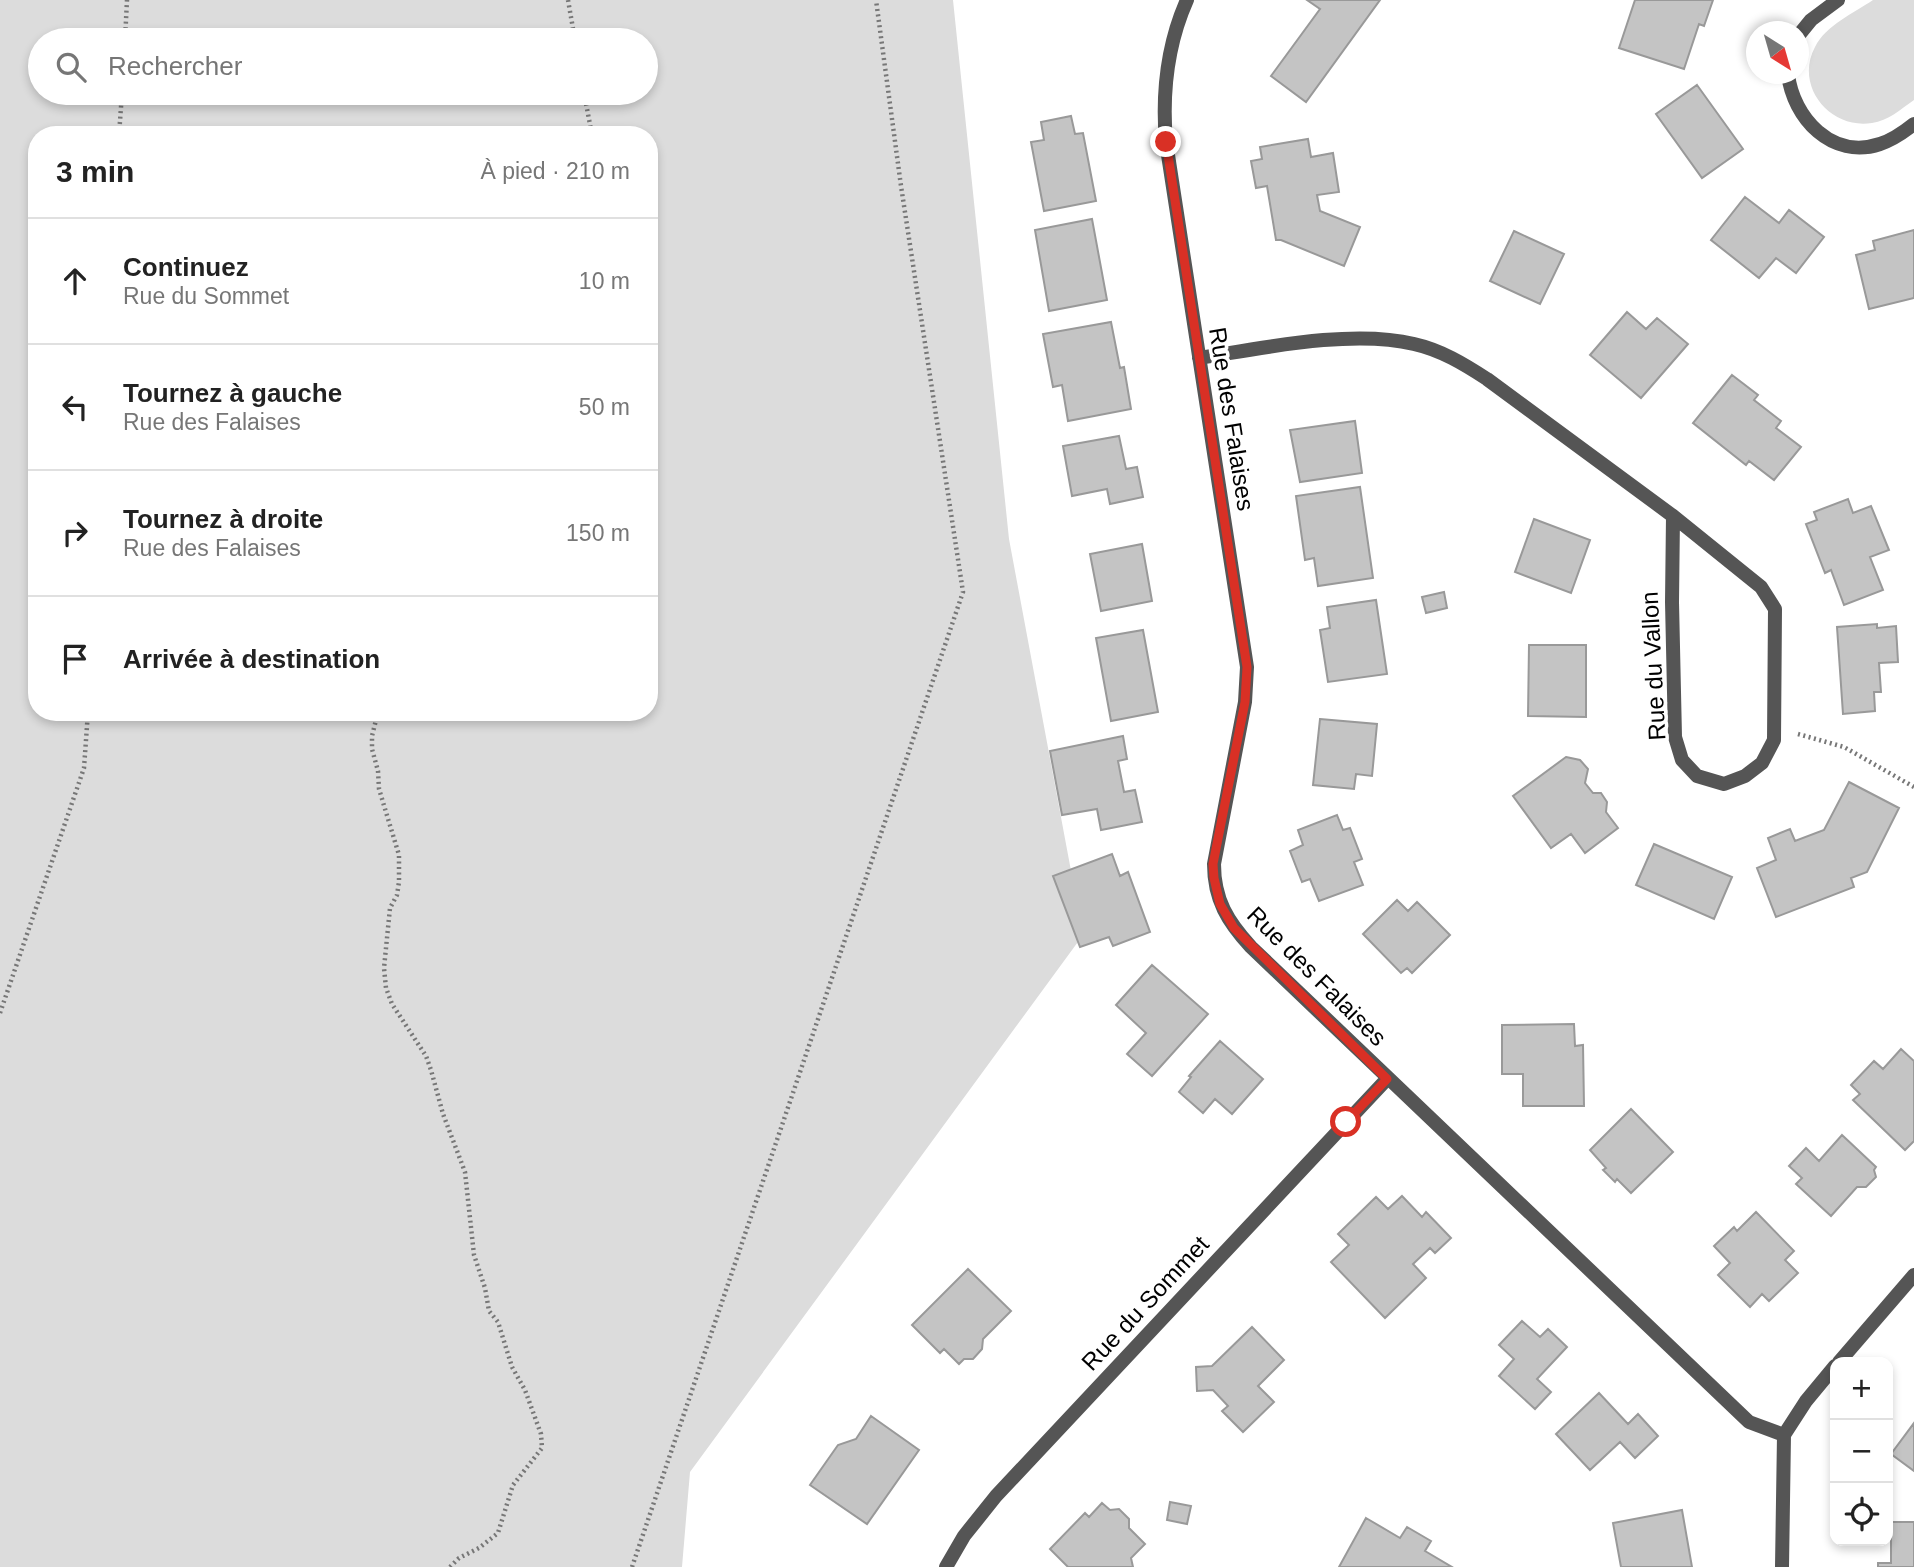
<!DOCTYPE html>
<html lang="fr">
<meta charset="utf-8">
<style>
:root{--surface:#fff;--page:#f2f2f2;--text:#222;--muted:#767676;--line:#e0e0e0}
body{margin:0;font-family:Helvetica,sans-serif;background:var(--page);color:var(--text)}
.controls{position:absolute;right:21px;bottom:21px;display:grid;overflow:hidden;border-radius:14px;box-shadow:0 4px 10px #0003}
.controls button{width:63px;height:63px;display:grid;place-items:center;padding:0;border:0;border-bottom:2px solid var(--line);background:var(--surface);color:var(--text);font:35px sans-serif}
.compass{position:absolute;left:1746px;top:21px;width:63px;height:63px;border-radius:50%;background:var(--surface);box-shadow:0 4px 10px #0003;rotate:143deg}
.stop{position:absolute;width:21px;height:21px;margin:-16px;border:5px solid #d93025;border-radius:50%;background:#fff}
.stop.end{background:#d93025;border-color:#fff;box-shadow:0 2px 7px #0008}
.list{margin:0;padding:0;list-style:none}
h2{display:flex;justify-content:space-between;align-items:center;height:91px;margin:0;padding:0 28px;font-size:30px}
h2 small{font-size:23px;font-weight:400;color:var(--muted)}
.list li{display:grid;grid-template-columns:46px 1fr auto;gap:21px;align-items:center;box-sizing:border-box;height:126px;padding:0 28px;border-top:2px solid var(--line)}
.list b{display:block;font-size:26px;white-space:nowrap}
.list p{margin:0;font-size:23px;white-space:nowrap;color:var(--muted)}
.list em{font-size:23px;font-style:normal;color:var(--muted)}
.icon{flex:none;width:38px;height:38px;fill:none;stroke:currentColor;stroke-width:2;stroke-linecap:round;stroke-linejoin:round}
.map{position:relative;flex:none;width:1914px;height:1567px;overflow:hidden}
.search{position:absolute;background:var(--surface);box-shadow:0 4px 10px #0003;left:28px;top:28px;width:630px;height:77px;display:flex;align-items:center;gap:18px;box-sizing:border-box;padding:0 24px;border-radius:38px;color:var(--muted);font-size:26px}
.panel{position:absolute;background:var(--surface);box-shadow:0 4px 10px #0003;left:28px;top:126px;width:630px;height:595px;border-radius:28px}
.map>svg:first-child{display:block}
.green{fill:#dcdcdc;fill-rule:evenodd}
.building{fill:#c4c4c4;stroke:#999;stroke-width:2}
.lines{fill:none;stroke-linecap:round;stroke-linejoin:round}
.path{stroke:#777;stroke-width:4.5;stroke-dasharray:2 3.5;stroke-linecap:butt}
.street{stroke:#555;stroke-width:14}
.route{stroke:#d93025;stroke-width:9}
.labels{text-anchor:middle;dominant-baseline:central;stroke-width:7;stroke-linejoin:round;paint-order:stroke}
.street-label{font-size:24px;fill:#000;stroke:#fff}
</style>
<div class="map">
<svg width="1914" height="1567" viewBox="0 0 1914 1567">
<rect width="100%" height="100%" fill="#fff"/>
<path class="green" d="M0,0H953L1009,539L1083,935L690,1472L682,1567H0ZM40,40H646V93H40ZM37,135H649V712H37Z
M1873,0H1914V100C1901,109 1888,121 1872,123C1830,130 1794,86 1815,47C1826,25 1854,13 1873,0Z"/>
<path class="building" d="M1307,0H1380L1306,102L1271,76L1320,9Z
M1635,0H1713L1704,26L1699,24L1684,69L1619,48Z
M1697,85L1743,149L1702,178L1656,114Z
M1071,116L1075,134L1083,133L1096,201L1044,211L1031,142L1044,140L1041,122Z
M1308,139L1311,157L1333,153L1339,192L1317,195L1320,211L1360,227L1344,266L1281,240H1276L1267,186L1256,188L1251,161L1262,159L1260,147Z
M1745,197L1779,223L1789,210L1824,237L1796,273L1776,258L1759,278L1711,240Z
M1092,219L1107,300L1049,311L1035,230Z
M1914,230V298L1869,309L1856,255L1875,250L1873,241Z
M1514,231L1564,254L1540,304L1490,281Z
M1627,312L1646,329L1657,318L1688,344L1641,398L1590,355Z
M1111,322L1120,368L1124,367L1131,409L1068,421L1062,385L1053,387L1043,334Z
M1732,375L1758,395L1754,400L1781,421L1776,428L1801,447L1774,480L1749,461L1746,465L1693,423Z
M1355,421L1362,473L1300,482L1290,430Z
M1119,436L1126,469L1137,467L1143,497L1110,504L1107,489L1072,496L1063,446Z
M1360,487L1373,578L1318,586L1314,558L1305,560L1296,496Z
M1848,499L1853,513L1871,506L1889,550L1870,557L1883,590L1844,605L1831,570L1825,573L1806,524L1817,520L1814,512Z
M1534,519L1590,540L1571,593L1515,572Z
M1142,544L1152,601L1101,611L1090,554Z
M1444,592L1447,608L1426,613L1422,597Z
M1376,600L1387,674L1328,682L1320,630L1330,628L1327,607Z
M1877,624V628L1896,626L1898,662L1879,663L1881,692H1874L1875,711L1843,714L1837,627Z
M1143,630L1158,712L1111,721L1096,638Z
M1529,645H1586V717L1528,716Z
M1320,719L1377,724L1372,776L1356,774L1354,789L1313,785Z
M1123,736L1127,759L1118,761L1124,792L1135,790L1142,822L1101,830L1097,809L1062,815L1050,751Z
M1566,757L1580,760L1588,769L1585,783L1593,793H1601L1607,802L1606,812L1618,828L1585,853L1571,834L1551,848L1513,796Z
M1849,782L1899,808L1867,872L1851,878L1854,887L1776,917L1757,868L1776,860L1768,838L1790,829L1795,841L1824,830Z
M1337,815L1343,830L1350,828L1362,859L1354,862L1363,885L1319,901L1310,879L1302,882L1290,851L1303,845L1298,830Z
M1654,844L1732,877L1714,919L1636,885Z
M1112,854L1120,876L1128,872L1150,932L1113,946L1109,937L1080,947L1053,876Z
M1397,900L1408,911L1417,902L1450,935L1412,973L1407,968L1401,973L1363,934Z
M1152,965L1208,1014L1152,1076L1127,1054L1146,1033L1116,1005Z
M1574,1024L1575,1046L1583,1045L1584,1106H1523V1074H1502V1025Z
M1220,1041L1263,1079L1232,1114L1215,1099L1203,1113L1179,1092L1191,1077L1189,1076Z
M1901,1049L1914,1061V1141L1905,1150L1853,1100L1860,1094L1851,1085L1874,1061L1883,1069Z
M1631,1109L1673,1152L1631,1193L1617,1179L1615,1182L1603,1170L1606,1168L1590,1150Z
M1842,1135L1876,1167L1874,1170L1876,1177L1866,1187H1857L1831,1216L1796,1184L1802,1178L1789,1166L1806,1148L1819,1161Z
M1402,1196L1422,1217L1426,1212L1451,1238L1435,1253L1430,1248L1413,1264L1426,1278L1385,1318L1331,1262L1349,1245L1338,1234L1376,1197L1388,1209Z
M1756,1212L1794,1251L1785,1260L1798,1273L1769,1301L1762,1294L1750,1307L1718,1275L1730,1263L1714,1246L1734,1227L1737,1231Z
M968,1269L1011,1311L983,1339L982,1349L973,1359H964L959,1364L944,1349L940,1353L912,1325Z
M1522,1321L1540,1337L1548,1329L1567,1347L1537,1379L1551,1392L1535,1409L1499,1376L1514,1359L1499,1345Z
M1252,1327L1284,1360L1258,1386L1274,1402L1243,1432L1222,1411L1228,1406L1213,1390L1197,1391L1196,1367L1212,1366Z
M1599,1393L1628,1424L1638,1414L1658,1436L1635,1458L1620,1442L1590,1470L1556,1434Z
M871,1416L919,1450L867,1524L810,1485L838,1445L856,1439Z
M1914,1423V1471L1891,1454Z
M1170,1502L1191,1506L1187,1524L1167,1520Z
M1102,1503L1110,1510L1119,1509L1129,1519V1528L1145,1544L1131,1558L1133,1567H1068L1050,1549L1085,1513L1089,1517Z
M1682,1510L1692,1567H1621L1613,1523Z
M1366,1518L1400,1538L1407,1527L1431,1541L1425,1551L1452,1567H1339Z
M1891,1522H1914V1567H1878V1563H1891Z"/>
<g class="lines">
<path class="path" d="M568,0L575,40
M125,40L127,0
M584,93L592,135
M119,135L122,93
M378,712L372,736V749L378,771L379,789L399,855V882L397,895L390,908L384,968L386,988L392,1004L426,1056L431,1070L443,1114L465,1172L474,1255L485,1288L489,1311L498,1322L512,1367L525,1390L541,1434L542,1448L513,1485L498,1533L479,1548L459,1558L450,1567
M1798,734L1844,747L1914,787
M0,1013L84,768L88,712
M632,1567L963,592L901,186L876,0"/>
<path class="street" d="M1187,0C1167,45 1162,94 1166,142L1247,667L1245,702L1214,864C1214,900 1228,922 1251,947L1749,1422L1784,1435
M1798,36L1811,20L1838,0
M1788,74C1793,118 1832,160 1880,144C1893,140 1904,132 1914,124
M1199,358C1263,348 1352,329 1414,344C1441,350 1464,364 1487,379L1673,516L1672,602L1675,737L1682,760L1697,776L1724,784L1745,776L1762,763L1774,740L1775,609L1761,587L1673,516
M1839,1362L1914,1275
M946,1567L964,1536L996,1496L1387,1079
M1782,1567L1784,1435L1806,1401L1835,1366"/>
</g>
<g class="lines">
<path class="route" d="M1166,142L1247,667L1245,702L1213,864L1214,878L1220,904L1234,928L1387,1079L1346,1122"/>
</g>
<g class="labels">
<g class="street-label">
<text transform="translate(1232 419) rotate(81)">Rue des Falaises</text>
<text transform="translate(1653 666) rotate(-93)">Rue du Vallon</text>
<text transform="translate(1317 976) rotate(45)">Rue des Falaises</text>
<text transform="translate(1145 1303) rotate(-47)">Rue du Sommet</text>
</g>
</g>
</svg>
<div class="controls">
<button>+</button>
<button>−</button>
<button><svg class="icon" aria-label="locate" viewBox="0 0 24 24"><circle cx="12" cy="12" r="6"/><path d="M12 2v4M12 18v4M2 12h4M18 12h4"/></svg></button>
</div>
<svg class="compass" viewBox="-18 -18 36 36"><path d="M0-13l5 13h-10z" fill="#e53935"/><path d="M0 13l5-13h-10z" fill="#767676"/></svg>
<div class="stop" style="left:1346px;top:1122px"></div>
<div class="stop end" style="left:1166px;top:142px"></div>
<div class="search"><svg class="icon" aria-label="search" viewBox="0 0 24 24"><circle cx="10" cy="10" r="6"/><path d="M15 15l6 6"/></svg>Rechercher</div>
<section class="panel">
<h2>3 min<small>À pied · 210 m</small></h2>
<ul class="list">
<li><svg class="icon" aria-label="ahead" viewBox="0 0 24 24"><path d="M12 20V5M6 11l6-6 6 6"/></svg><div><b>Continuez</b><p>Rue du Sommet</p></div><em>10 m</em></li>
<li><svg class="icon" aria-label="left" viewBox="0 0 24 24"><path d="M17 20v-9H6M10 6l-5 5 5 5"/></svg><div><b>Tournez à gauche</b><p>Rue des Falaises</p></div><em>50 m</em></li>
<li><svg class="icon" aria-label="right" viewBox="0 0 24 24"><path d="M7 20v-9h11M14 6l5 5-5 5"/></svg><div><b>Tournez à droite</b><p>Rue des Falaises</p></div><em>150 m</em></li>
<li><svg class="icon" aria-label="arrive" viewBox="0 0 24 24"><path d="M6 21V4h12l-3 4 3 4H6"/></svg><div><b>Arrivée à destination</b></div></li>
</ul>
</section>
</div>
